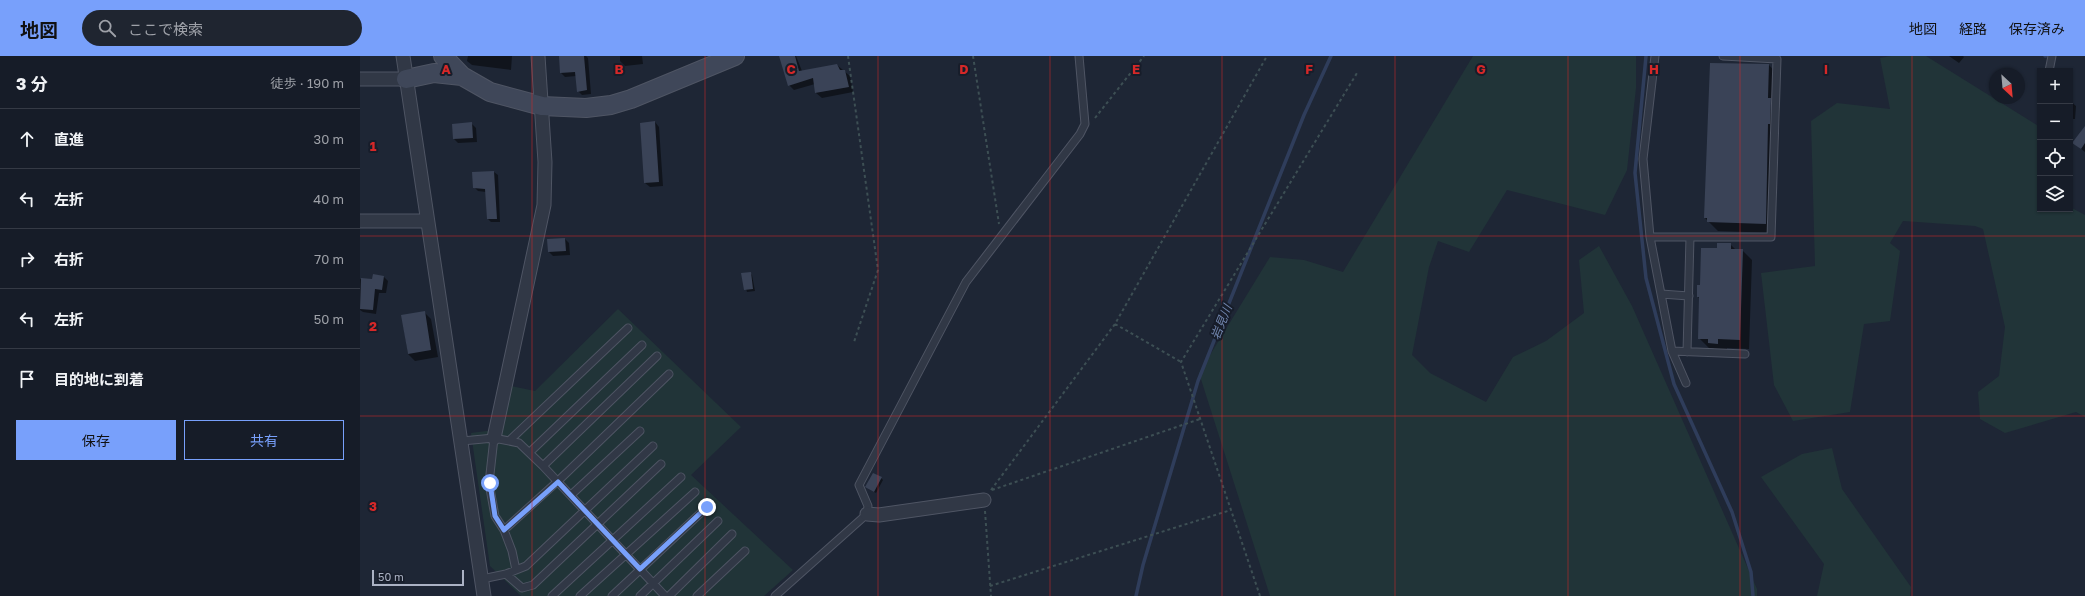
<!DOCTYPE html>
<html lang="ja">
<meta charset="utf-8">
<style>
:root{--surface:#161c28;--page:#1f2530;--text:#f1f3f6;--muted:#9ea1a8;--line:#353a45;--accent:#78a0fb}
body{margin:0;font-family:"Golos Text","Noto Sans JP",sans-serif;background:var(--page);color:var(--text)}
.controls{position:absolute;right:12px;top:12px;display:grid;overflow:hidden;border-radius:0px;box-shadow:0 1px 3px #0004}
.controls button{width:36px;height:36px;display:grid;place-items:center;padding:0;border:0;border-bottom:1px solid var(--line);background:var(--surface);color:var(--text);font:20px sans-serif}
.compass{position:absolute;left:1629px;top:12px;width:36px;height:36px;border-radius:50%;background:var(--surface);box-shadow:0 1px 3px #0004;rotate:154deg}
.scale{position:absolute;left:12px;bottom:10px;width:92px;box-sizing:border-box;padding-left:4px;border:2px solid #abb2c4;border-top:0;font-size:11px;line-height:14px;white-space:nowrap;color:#abb2c4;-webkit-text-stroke:3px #171d2a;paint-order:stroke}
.stop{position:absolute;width:12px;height:12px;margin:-9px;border:3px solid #78a0fb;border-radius:50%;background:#fff}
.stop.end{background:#78a0fb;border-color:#fff;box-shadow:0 1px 4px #0008}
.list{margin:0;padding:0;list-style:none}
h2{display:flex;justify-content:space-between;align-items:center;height:52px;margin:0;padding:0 16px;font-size:17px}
h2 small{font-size:13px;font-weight:400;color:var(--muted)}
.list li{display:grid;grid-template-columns:26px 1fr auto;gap:12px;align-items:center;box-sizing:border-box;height:60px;padding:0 16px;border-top:1px solid var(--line)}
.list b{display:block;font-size:15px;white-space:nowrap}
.list em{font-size:13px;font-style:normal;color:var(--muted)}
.actions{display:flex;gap:8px;padding:12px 16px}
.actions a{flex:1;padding:9px 0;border:1px solid var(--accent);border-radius:0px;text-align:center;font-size:14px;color:var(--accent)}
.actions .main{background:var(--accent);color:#111}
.icon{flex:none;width:22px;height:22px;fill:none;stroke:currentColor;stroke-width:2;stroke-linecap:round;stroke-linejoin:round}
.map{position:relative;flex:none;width:1725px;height:540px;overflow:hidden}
header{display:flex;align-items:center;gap:24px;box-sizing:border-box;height:56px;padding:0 20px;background:var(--accent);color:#111}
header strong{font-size:19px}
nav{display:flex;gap:22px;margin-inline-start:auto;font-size:14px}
.search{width:280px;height:36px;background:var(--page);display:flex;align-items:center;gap:10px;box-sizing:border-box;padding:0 14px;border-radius:22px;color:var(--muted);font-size:15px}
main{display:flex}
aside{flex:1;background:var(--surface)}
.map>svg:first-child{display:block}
.green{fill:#213438}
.shadow{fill:#0007}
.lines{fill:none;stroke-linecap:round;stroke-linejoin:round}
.stream{stroke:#2f3d5b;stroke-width:3.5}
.building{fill:#3a4357}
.lane-casing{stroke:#4f5564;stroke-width:9}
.street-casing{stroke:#4f5564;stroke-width:15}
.secondary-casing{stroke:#4f5564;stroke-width:20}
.path{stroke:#3d4f54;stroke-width:2;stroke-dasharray:3 3;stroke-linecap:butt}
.lane{stroke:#313846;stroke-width:7}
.street{stroke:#313846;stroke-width:13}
.secondary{stroke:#3f4759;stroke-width:18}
.route{stroke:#78a0fb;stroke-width:5}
.grid{fill:none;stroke:#d62828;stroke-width:1;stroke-opacity:0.55}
.labels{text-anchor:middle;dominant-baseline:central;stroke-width:4;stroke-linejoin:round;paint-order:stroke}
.water-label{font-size:12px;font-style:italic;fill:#7286ae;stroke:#171d2a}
.grid-label{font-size:13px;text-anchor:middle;font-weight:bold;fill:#d62828;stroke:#171d2a;stroke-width:4;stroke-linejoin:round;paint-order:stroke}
</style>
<header>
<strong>地図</strong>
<div class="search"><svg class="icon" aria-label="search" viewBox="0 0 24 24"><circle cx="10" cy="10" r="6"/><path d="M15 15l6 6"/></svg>ここで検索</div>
<nav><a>地図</a><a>経路</a><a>保存済み</a></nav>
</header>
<main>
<aside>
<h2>3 分<small>徒歩 · 190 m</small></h2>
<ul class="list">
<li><svg class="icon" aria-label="ahead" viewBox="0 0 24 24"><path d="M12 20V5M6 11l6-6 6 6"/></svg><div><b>直進</b></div><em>30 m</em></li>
<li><svg class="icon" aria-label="left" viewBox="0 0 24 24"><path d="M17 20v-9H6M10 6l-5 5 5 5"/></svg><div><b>左折</b></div><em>40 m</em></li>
<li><svg class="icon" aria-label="right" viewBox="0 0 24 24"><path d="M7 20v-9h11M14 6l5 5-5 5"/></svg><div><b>右折</b></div><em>70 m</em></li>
<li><svg class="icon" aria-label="left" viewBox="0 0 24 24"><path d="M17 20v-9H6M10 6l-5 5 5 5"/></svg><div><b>左折</b></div><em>50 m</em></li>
<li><svg class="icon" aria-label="arrive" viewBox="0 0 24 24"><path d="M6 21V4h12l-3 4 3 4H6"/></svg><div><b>目的地に到着</b></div></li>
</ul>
<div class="actions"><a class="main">保存</a><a>共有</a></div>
</aside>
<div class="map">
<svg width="1725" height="540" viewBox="0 0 1725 540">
<rect width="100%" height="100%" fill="#1e2635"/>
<path class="green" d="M1113,0H1276V32L1267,114L1245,159L1147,134L1109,196L1078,185L1069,211L1052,299L1070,317L1126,346L1153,301L1186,285L1224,257L1219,204L1239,190L1272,250L1397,533V540H910L839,317L910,201L944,204L983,216Z
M1531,0H1566L1680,71V153H1710V151L1725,159V361L1716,356L1645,377L1620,363L1618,336L1639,320L1645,271L1623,173L1615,170L1543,165L1530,187L1540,195L1530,265L1504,268L1490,356L1433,365L1414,329L1401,217L1455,210L1451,65L1477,47L1530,53L1520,2Z
M258,253L381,371L331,419L433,514L404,540H161L130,510L111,377L141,373L151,330L175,335Z
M1472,392L1482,433L1551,531L1550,540H1457L1464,508L1401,421L1442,398Z"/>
<path class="shadow" d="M108,0H152L151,14L112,9L107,5Z
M200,0H226L228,2L231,38L222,39L218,35L216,20L205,21L201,17Z
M260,0H282L283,8L265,10L260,5Z
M423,0H436L442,15L477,9L490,20L493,36L462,42L456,37L455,28L434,34L429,29Z
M1589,0H1603L1604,1L1599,7Z
M1409,9L1418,19L1417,50L1420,52L1415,177L1358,175L1345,162Z
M1710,45L1716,50L1715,63H1710Z
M295,66L299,71L303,130L290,131L285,127Z
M111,67L116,72L117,86L98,87L94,83Z
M1725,71V96L1714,87Z
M134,116L138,119L140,166H131L128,163L126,136L118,135L114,131Z
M205,183L209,187L210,199L193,200L189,196Z
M1370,188L1376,194H1382L1392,204L1389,293L1367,292V297L1358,296L1353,292H1349L1339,282L1340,243L1338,241L1358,194Z
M390,217L392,219L395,235L387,236L382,218Z
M24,221L28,225L26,237H19L16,258L3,256L0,254V223L13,224Z
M64,256L71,263L78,301L55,305L48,298L42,260Z
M521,422L523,424L516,437L509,433Z"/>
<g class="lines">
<path class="stream" d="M1286,0L1275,117L1286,222L1314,328L1372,456L1391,516L1393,540
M1685,0H1686
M776,540L783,509L838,325L944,59L971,0"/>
</g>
<path class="building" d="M199,0H224L227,34L217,36L215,16L200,17Z
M419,0H435L439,15L477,8L480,14H485L489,31L455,37L453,22L428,30Z
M1350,7L1409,8L1408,42H1411L1410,68H1408L1406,168L1347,166V162H1344Z
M295,65L299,126L284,127L280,67Z
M112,66L113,82L93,83L92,68Z
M1725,70V87L1721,93L1712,87Z
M134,115L137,163H127L125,133L113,132L112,116Z
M205,182L206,195L188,196L187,183Z
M1357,187H1371V193H1383L1380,284L1358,283V288L1348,287V283H1338L1339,241H1337V229H1340L1341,192H1357Z
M391,216L393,233L384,234L381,217Z
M13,218L24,220L22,234L15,233L13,254L0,253L1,222L12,223Z
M65,255L71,294L48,298L41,259Z
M513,417L522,421L514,436L505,431Z"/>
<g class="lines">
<g class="lane-casing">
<path id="lane" d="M1295,0L1283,103L1290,181L1312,295L1326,327
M1689,15L1692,0
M1290,181H1411L1417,3L1363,0
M1301,238L1329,240
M1312,295L1385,298
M1327,296L1330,181
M134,382L129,427L135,460L144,474L152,495L156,514
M150,384L268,272
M102,385L134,382L159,387L183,410L305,540
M170,396L282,289
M183,410L297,300
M211,439L280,375
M144,474L198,425L309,318
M146,518L162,532L173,529L301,408
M122,523L146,518L166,510L293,390
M192,540L321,421
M220,540L335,436
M252,540L347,451
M280,540L358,465
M309,540L372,478
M337,540L385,495
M415,540L507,458L508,450L499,429L606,226L720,78L725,68L719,0"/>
</g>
<g class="street-casing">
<path id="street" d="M43,0L124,540
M0,23H46
M0,165H67
M134,382L184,149L185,106L178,0
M507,458L519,459L624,444"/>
</g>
<g class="secondary-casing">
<path id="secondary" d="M83,0L102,20L130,36L182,50L226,52L251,49L271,43L375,0
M46,23L74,17L102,20"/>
</g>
<path class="path" d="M488,0L518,214L494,286
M613,0L639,168
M735,62L784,0
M755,268L821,306
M631,434L755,268L907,0
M632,434L840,363
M625,455L631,540
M630,530L871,454
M900,540L821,306L997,17"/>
<use href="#lane" class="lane"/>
<use href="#street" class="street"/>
<use href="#secondary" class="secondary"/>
</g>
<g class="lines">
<path class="route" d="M130,427L135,460L144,474L198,426L280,513L347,451"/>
</g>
<path class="grid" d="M172,0V540M345,0V540M518,0V540M690,0V540M862,0V540M1035,0V540M1208,0V540M1380,0V540M1552,0V540M0,180H1725M0,360H1725"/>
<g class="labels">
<g class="water-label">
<text transform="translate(861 266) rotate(-68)">岩見川</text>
</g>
</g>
<g class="grid-label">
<text x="86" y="18">A</text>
<text x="259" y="18">B</text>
<text x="431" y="18">C</text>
<text x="604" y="18">D</text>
<text x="776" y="18">E</text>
<text x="949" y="18">F</text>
<text x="1121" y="18">G</text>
<text x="1294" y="18">H</text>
<text x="1466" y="18">I</text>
<text x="13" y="95">1</text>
<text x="13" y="275">2</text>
<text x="13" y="455">3</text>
</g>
</svg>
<div class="controls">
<button>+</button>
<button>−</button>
<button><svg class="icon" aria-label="locate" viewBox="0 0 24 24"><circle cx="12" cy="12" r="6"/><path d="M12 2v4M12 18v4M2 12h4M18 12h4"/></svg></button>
<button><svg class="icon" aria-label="layers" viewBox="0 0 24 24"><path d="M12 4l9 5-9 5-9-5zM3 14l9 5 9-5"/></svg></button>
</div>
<svg class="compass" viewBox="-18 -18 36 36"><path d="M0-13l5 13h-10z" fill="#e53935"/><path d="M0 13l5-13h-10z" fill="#9ea1a8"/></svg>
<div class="scale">50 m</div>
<div class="stop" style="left:130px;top:427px"></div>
<div class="stop end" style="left:347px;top:451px"></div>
</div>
</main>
